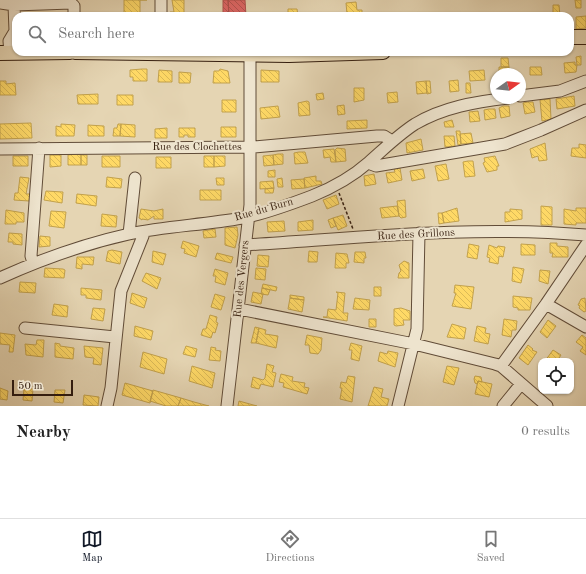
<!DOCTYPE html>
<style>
:root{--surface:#fff;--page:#f2f2f2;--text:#222;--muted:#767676;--line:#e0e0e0;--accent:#111827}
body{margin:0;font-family:"Old Standard TT",serif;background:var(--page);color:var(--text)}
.controls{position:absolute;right:12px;bottom:12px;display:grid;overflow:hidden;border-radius:8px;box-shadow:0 1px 3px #0004}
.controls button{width:36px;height:36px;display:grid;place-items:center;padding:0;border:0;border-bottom:1px solid var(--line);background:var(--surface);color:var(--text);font:20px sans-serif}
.compass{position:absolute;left:490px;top:68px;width:36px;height:36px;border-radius:50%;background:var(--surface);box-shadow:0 1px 3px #0004;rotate:75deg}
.scale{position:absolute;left:12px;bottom:10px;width:61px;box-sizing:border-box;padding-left:4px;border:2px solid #351e0f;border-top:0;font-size:11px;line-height:14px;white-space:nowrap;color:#351e0f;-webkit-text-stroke:3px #eee4ce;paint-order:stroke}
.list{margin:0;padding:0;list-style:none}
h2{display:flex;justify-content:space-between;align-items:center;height:52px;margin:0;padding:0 16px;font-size:17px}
h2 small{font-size:13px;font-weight:400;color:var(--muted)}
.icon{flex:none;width:22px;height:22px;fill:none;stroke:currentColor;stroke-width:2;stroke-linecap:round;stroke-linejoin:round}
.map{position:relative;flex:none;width:586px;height:406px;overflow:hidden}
.search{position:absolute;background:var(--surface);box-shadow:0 1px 3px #0004;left:12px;right:12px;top:12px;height:44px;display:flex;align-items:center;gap:10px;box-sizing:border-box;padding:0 14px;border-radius:12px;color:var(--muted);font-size:15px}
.sheet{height:112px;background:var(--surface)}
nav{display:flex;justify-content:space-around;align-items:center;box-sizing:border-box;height:56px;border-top:1px solid var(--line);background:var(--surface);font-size:11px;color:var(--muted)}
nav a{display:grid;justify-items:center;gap:2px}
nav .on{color:var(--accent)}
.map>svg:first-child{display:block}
.homes{fill:url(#homes-back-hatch);stroke:#c2a14c}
.shops{fill:url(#shops-back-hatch);stroke:#ad504c}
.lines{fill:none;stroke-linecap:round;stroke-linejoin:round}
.minor-casing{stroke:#614c38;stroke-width:13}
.major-casing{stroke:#351e0f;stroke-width:16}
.path{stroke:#351e0f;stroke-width:1.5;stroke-dasharray:3 2;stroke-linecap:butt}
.minor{stroke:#eee4ce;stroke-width:11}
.major{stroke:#e5d5b3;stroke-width:14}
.labels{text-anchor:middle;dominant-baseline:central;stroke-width:4;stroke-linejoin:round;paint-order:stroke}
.street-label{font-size:11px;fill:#351e0f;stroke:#eee4ce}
</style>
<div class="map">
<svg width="586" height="406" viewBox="0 0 586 406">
<defs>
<pattern id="homes-back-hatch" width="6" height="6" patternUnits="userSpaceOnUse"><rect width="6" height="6" fill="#ffd966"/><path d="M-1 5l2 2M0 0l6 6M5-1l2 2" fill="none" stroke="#dbba57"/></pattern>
<pattern id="shops-back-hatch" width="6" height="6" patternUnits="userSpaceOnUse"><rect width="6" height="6" fill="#e06666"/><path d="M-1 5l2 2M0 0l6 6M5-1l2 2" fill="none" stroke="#b65352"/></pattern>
</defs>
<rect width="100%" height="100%" fill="#e5d5b3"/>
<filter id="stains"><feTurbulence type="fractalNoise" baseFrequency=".005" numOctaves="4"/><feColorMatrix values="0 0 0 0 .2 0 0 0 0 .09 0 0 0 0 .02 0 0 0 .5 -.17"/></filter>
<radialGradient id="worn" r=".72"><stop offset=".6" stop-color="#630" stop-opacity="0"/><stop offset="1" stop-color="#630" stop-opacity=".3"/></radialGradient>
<path class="homes" d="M124,0H147H140V16H124Z
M172,0H184V16L170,15V12H174Z
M575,0H581V8H576Z
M356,2L357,10H362V16H345L347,14L346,3Z
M553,5H559L560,16H553Z
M288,9H297L298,16H288Z
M586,16V28L576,29V17Z
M581,56V65H577L576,57Z
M501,58H508L509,67H501Z
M575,62V65H577L576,72L565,73L564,63Z
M499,67H509V74H499Z
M530,67H541L542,75H530Z
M142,69H147V81H133V77H130V70Z
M220,69L228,71L230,83H213L214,71H219Z
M159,70L172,71V82H158Z
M261,70L279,71V82H261Z
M484,70L485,80L470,81L469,71Z
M179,72L191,73L190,83H179Z
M458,80L459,91L450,92L449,81Z
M0,81H6V84L15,83L16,95H0Z
M426,81L427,93L417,94L416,82Z
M426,81H430L431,93L427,94Z
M466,83H470L471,93H466Z
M354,88H364V100L354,102Z
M397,92L398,102L388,103L387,93Z
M323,93L324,99L317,100L316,94Z
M98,94V104H78L77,95Z
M117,95H133V105H117Z
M574,96L575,106L557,109L556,99Z
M550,99L551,119L542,121L540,100Z
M222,100H236V112H222Z
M307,101L309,102L310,115L299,116L298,103Z
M528,102H533L535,112L525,114L523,103Z
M344,105L345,114L338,115L337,106Z
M278,106L280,117L261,119L260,108Z
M503,106H509L510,116L501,118L499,108Z
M489,109H495L496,118L485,120L484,110Z
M478,111L480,121L470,122L469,112Z
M367,120V128L347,129V121Z
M452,120L454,127H445L444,122Z
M31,123L32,138L0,139V124Z
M61,124L75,125L74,136H56V126L61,127Z
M118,124H121L120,136H113L114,128H117Z
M121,124L135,125V137L120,136Z
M88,125L104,126V136H88Z
M221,127H236V137H221Z
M179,128H195V137H188V135H184V137H179Z
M155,129L167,128V138H155Z
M456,131H460L461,144L458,145Z
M471,133L473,143L461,144L460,134Z
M444,136H454L455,146L445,147Z
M421,139L423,150L407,153L406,143Z
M545,143L547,160L539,161L538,156L532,158L530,149Z
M579,144L586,145V158L571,156L572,148H579Z
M337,148L345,149L346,161L336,162L335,150Z
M334,149L336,162H331L330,157L324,158L323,150Z
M299,152H305L308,163L295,164L294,153Z
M76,154L81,155V165H68V155Z
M278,154H283V164L274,165L273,155Z
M50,155H61V166L50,167Z
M81,155H87V165H81Z
M273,155L274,165L264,166L263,156Z
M13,156H28V166H13Z
M102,156H120V167H102Z
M204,156H214V167H204Z
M214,156H225V166L214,167Z
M495,156L499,166H497V170L487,172L483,163L485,162L484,158Z
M156,157H171V168H156Z
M468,161H473L475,176L465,177L463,162Z
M446,164L449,179L438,181L435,166Z
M400,168L402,180L388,183L386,173L395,172L394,169Z
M423,169L425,178L412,181L410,171Z
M275,170V177H268V171Z
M374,174L376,184L365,186L364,176Z
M316,176V181H321L322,184L305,188L304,178Z
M20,177L29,178L26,194H30L29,201L14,200L15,193H18Z
M107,177L122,179L121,188L106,187Z
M216,178H224V185H217Z
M282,178L283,187H278L277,179Z
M304,179L305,188L292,189L291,180Z
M273,181L274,188L260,189V182Z
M274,188L273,193H265V189Z
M200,190H221V200H200Z
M46,191L63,192L62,203L44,200Z
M77,194L97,196L96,206L76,203Z
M336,195L339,204L327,209L323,200Z
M405,200L406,217L401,218L399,216L397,201Z
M397,206L399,216L382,218L380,208Z
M541,206L552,207V225H541Z
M457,208L459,221L444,223L442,213Z
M576,208H586V223H576V225L564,224V209L576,211Z
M141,209L154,211L163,209V219H154V216L148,220L142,219V220L139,218Z
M510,209L522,210V219L505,222V212H510Z
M6,210L24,213V222H16V224H5Z
M51,211L66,212L64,228L49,226Z
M438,213H442L444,223L439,224Z
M102,214L117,216L116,227L101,226Z
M343,215L347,226L338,230L333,218Z
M333,218L336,226L331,228L328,220Z
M313,220V230L298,231V222Z
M284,221L285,231L268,232L267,222Z
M237,227L238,235L235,248L225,245V228Z
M215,229L216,237L204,238L203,231Z
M9,233L22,234V245L13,244V242H8Z
M40,236L50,237V246L39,247Z
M183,241L199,246L196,257L184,253L185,249L181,248Z
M550,243H557V246L568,247V257H552L553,253H550Z
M469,244L479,246L477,259L467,257Z
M521,244L535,245V255H521Z
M489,245L497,248L498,246L505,247L503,257L499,256L498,264L489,262L490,258L487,257Z
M112,250L122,252L120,264L106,261L108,251Z
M153,251L166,254L163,265L152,262Z
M309,251L318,252L317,262H308Z
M355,252H365L366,258H364V263L354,262Z
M217,253L233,257L231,263L215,259Z
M336,253L347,254L349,263H346V268H335Z
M258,255L269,256L268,267L257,266Z
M77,257H94L93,265L82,264V269L76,268Z
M404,261L409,263V278H398L399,273L401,271L399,265Z
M513,267L524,269L521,283L512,281Z
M45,268L63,269L65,270L64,278L44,277Z
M256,268L266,269L265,280L255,279Z
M215,269L228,273L225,285L215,282L216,276H213Z
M540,270L550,271L548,284L539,281Z
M146,273L161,278L157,289L142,281Z
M20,282L36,283L35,293L19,292Z
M263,284L277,287L276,291L262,288Z
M455,285L474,287L471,309L452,306L456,293H454Z
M374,287H381V296H374Z
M81,288L102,290L101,300L86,298V295H81Z
M262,288L270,290L268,295L261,294Z
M253,292L263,294L261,304L251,302Z
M336,292L345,293L343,313H348L347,321L323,317H327L328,309L336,310L338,293Z
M132,293L147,298L144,308L130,303Z
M215,294L225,297L221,310L211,307Z
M290,295L304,297V300L290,298Z
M513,296L532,298L530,310H518V308L513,307Z
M290,298L304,300L302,312L288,309Z
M355,298L370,300L369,310L353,309Z
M585,298L586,311L584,312L579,308L580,306L578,305L581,299Z
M54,304L68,306L67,317L52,315Z
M93,308L105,309L103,321L91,319Z
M401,308L410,311V320H403L404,325L396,326L394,325V309Z
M210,315L217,317L216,322L218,323L215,333L213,332L211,338L201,335L203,329H206Z
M369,319H376V327H369Z
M504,319L517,321L516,330H512L511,337L502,335Z
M548,320L556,326L547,338L540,332Z
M452,324L466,328L464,339L447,337Z
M135,326L153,331L151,340L134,336Z
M477,326L486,328L485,333L490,334L488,344L474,341Z
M255,327L259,328L256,343H251Z
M259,328L266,330L265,334L278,336L276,348L256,343Z
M0,333L15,335L13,352H9L10,345L0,344Z
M307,335L322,338L321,350L318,354L310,353L309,345H305Z
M582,335L586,338V355L580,351L583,347L576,342Z
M37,340H44L43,357L26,355L25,344L36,345Z
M55,343L60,344V346L74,348L73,359L55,357Z
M351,343L362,346L359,361L351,359L352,350H349Z
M528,345L533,349L532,350L537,352L528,365L519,358Z
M84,346L103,348L101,365L93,364L94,358L85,357Z
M186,346L197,349L195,357L183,354Z
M211,347L216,348L215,350L221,351L220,361L209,360Z
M553,350L561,355L557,361H545Z
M388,351L398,353L395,367L378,361L380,352L387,354Z
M143,352L167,359L164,374L140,367Z
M267,364L274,366L272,372L276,373L273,387L261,384L259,389L251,387L253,377L263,380L265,378Z
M192,366L215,373L212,388L189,381Z
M447,366L459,368L454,385L443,382Z
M281,374L293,377L292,381L305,383L304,387L309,388L307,394L283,387L284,383L279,382Z
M348,376L355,377L352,402L340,399L342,388H340L341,382L346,383Z
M475,376L481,377L482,382L478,381L477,384L475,383L474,379Z
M478,381L492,384L489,397L475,394Z
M125,383L153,391L150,403L122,395Z
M374,387L383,389L381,397L389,399L387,406H368Z
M0,388L8,391L7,400L0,399Z
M24,389H33L32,401L23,400Z
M55,390H65L63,403L54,402Z
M153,390L181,398L178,406H166L150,401Z
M84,395L99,397L98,406L83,405Z
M181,398L194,402L209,406H178Z
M239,401L257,406H238Z"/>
<path class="shops" d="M223,0H228L229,16H223Z
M228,0H245L246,16H229Z"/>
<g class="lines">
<g class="minor-casing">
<path id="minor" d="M161,0V16
M0,3L14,5L15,31L9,41L10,53
M14,5L71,3L74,6V16
M520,96L560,91L586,81
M0,149L254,147L377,136H384L392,141
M368,163L376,166L505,144L541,130L586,110
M129,234L135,178
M245,245C358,238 473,225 586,235
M33,263L31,256L39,148
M0,278C42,259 84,244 129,234C166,226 205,225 242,218C264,214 291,204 312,196C332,188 352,177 369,162C384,149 398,135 415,124C444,107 475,102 508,98
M546,304L586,327
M239,309L414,344L495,364L501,366L547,406
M25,328L115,337
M501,366L546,304L586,245
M107,406L111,388L121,291L143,236L142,232
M227,406L250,205V55
M398,406L417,329L419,233
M503,406L521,384"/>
</g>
<g class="major-casing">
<path id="major" d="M570,37H586
M75,52L289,55L383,52
M0,53L70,52"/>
</g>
<path class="path" d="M339,193L353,229"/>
<use href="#minor" class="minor"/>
<use href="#major" class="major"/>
</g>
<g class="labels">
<g class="street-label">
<text x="197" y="147">Rue des Clochettes</text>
<text transform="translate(264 210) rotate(-16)">Rue du Burn</text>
<text transform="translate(416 235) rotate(-3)">Rue des Grillons</text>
<text transform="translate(242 279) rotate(-84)">Rue des Vergers</text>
</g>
</g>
<rect width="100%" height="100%" filter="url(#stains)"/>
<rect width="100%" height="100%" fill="url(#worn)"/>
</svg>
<div class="controls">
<button><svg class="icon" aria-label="locate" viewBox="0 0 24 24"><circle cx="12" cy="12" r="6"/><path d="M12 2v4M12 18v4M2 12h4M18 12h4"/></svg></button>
</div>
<svg class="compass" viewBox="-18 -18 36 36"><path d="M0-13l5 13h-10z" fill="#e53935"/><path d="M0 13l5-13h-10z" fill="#767676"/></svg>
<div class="scale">50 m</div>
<div class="search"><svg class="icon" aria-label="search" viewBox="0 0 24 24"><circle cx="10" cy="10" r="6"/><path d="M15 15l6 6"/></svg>Search here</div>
</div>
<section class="sheet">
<h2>Nearby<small>0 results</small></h2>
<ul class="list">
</ul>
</section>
<nav>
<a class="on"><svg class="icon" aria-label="map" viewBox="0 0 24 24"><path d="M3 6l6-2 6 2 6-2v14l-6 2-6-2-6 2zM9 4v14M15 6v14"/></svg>Map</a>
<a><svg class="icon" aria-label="directions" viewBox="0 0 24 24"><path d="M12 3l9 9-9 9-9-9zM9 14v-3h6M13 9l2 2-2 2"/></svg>Directions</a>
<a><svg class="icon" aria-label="saved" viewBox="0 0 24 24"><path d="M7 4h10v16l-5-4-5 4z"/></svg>Saved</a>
</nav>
